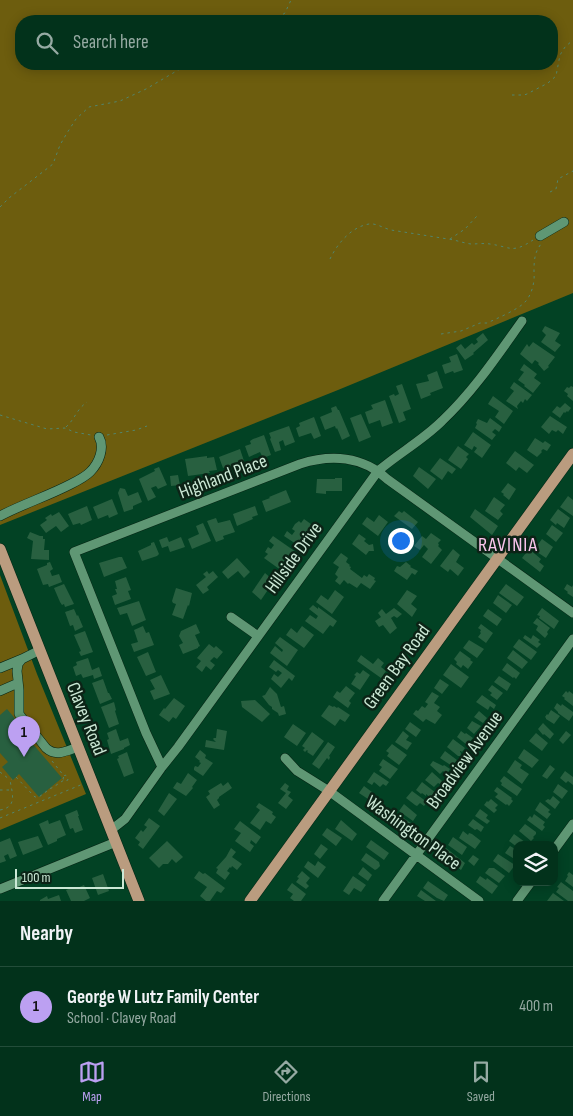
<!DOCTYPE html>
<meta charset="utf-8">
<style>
:root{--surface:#02321b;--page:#103e28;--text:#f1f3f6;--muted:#96aaa3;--line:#234d3a;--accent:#bca0f2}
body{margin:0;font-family:"Sofia Sans Condensed",sans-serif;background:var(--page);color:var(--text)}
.controls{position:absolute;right:15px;bottom:15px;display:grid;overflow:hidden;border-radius:10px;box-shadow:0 2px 12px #0003}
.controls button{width:45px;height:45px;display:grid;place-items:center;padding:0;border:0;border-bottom:1px solid var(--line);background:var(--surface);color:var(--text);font:25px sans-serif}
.scale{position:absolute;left:15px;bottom:12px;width:109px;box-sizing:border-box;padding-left:5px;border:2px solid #cbe8d5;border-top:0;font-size:14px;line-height:18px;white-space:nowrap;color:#cbe8d5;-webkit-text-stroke:4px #0c2316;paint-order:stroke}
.you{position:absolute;left:400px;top:540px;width:18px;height:18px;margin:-12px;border:4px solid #fff;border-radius:50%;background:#1a73e8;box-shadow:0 0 0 8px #1a73e833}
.badge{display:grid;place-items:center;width:32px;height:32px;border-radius:50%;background:var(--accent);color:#111;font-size:16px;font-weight:700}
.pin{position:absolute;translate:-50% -41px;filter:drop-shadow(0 1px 2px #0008)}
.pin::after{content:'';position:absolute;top:26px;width:18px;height:15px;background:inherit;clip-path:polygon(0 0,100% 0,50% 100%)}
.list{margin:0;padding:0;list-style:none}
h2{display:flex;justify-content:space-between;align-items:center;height:65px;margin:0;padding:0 20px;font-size:21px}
h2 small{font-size:16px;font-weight:400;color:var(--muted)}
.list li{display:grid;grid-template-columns:32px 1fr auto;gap:15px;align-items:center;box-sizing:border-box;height:80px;padding:0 20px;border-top:1px solid var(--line)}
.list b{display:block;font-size:19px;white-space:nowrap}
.list p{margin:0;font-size:16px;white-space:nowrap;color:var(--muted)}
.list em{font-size:16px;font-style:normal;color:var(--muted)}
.icon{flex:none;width:28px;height:28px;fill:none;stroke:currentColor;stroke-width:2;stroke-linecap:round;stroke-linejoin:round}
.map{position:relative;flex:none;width:573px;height:901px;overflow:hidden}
.search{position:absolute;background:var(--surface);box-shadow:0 2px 12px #0003;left:15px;right:15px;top:15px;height:55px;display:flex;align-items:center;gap:12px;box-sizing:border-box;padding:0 18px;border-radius:20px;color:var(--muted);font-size:19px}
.sheet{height:145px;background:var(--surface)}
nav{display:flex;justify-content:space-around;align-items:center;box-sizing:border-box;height:70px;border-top:1px solid var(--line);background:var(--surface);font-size:14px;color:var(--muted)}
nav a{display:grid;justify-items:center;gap:2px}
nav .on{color:var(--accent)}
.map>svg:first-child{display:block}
.green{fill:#6d5d0e;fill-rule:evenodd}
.building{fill:#286040}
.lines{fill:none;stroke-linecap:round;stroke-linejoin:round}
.minor-casing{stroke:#062414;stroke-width:10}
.major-casing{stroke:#062414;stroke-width:12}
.path{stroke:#53856b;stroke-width:1;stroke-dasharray:2.5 4;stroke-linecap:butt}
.minor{stroke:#5f9774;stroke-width:9}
.major{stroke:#ba9c7f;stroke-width:11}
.labels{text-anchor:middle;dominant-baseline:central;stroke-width:5;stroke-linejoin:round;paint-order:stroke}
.street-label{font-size:19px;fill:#cbe8d5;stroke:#0c2316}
.neighbourhood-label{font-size:20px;letter-spacing:1px;fill:#fbc5ec;stroke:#0c2316}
</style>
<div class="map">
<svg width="573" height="901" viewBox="0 0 573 901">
<rect width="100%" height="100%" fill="#024224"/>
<path class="green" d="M0,0H573V293L338,390L0,525ZM21,21H552V64H21Z
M0,575L37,674L86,794L0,830Z"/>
<path class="building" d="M545,326L560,333L555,341L561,345L555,352L541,342L546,335L542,331Z
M483,333L488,340L473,353L474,354L465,360L456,348L461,344L465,349L472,343L474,345L478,342L476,339Z
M533,342L555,357L548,366L549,367L544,371L538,364L539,363L535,360L532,364L520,354L527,344L529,347Z
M457,354L463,370L454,373L453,371L445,374L442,365L451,362L449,357Z
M524,364L537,374L534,378L541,383L533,393L524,386L525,385L518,380L524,372L520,370Z
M437,371L443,388L430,393L431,395L421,399L416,384L429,381L427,375Z
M514,382L532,395L527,401L525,399L523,403L521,401L517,406L518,409L506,401L514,391L510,388Z
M402,384L411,409L403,412L406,420L399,423L389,396L394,394L395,396L399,394L396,386Z
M571,386L573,387V401L567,396L568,394L564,391L567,387L569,388Z
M493,396L513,411L504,424L495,417L499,411L488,404Z
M385,400L393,423L382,427L380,420L369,424L365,412L373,409L371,405Z
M565,403L571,408L568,412L567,411L565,413L564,412L560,418L552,412L557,406L560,408Z
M336,406L338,410H339L350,436L342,440L337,428L336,429L335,426L325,430L320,417L332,412L331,408Z
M361,414L371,437L359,442L350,418Z
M550,416L567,427L563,434L558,430L556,432L552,430L549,434L541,427Z
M314,417L321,436L314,439L311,433L299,437L296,428L300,426L299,423Z
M490,418L502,427L499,432L495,429L492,432L496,435L492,440L475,428L477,424L476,423L478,419L487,423Z
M289,426L295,442L285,446L283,440L279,442L281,450L275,452L270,439L271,438L269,433Z
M473,432L491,445L482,458L474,452L477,448L474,446L472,450L464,445Z
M264,435L271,455L263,458L260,452L249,457L245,446L251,444L250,441L253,439Z
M535,438L543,443L545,441L551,445L547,451L543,449L541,451L542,452L537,457L527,450Z
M458,446L469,454L466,457L468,459L461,469L448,460Z
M240,449L244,461L230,466V465L223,468L219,457Z
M515,451L534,465L527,473L519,467L516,471L506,463Z
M207,456V458L214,457L217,470L209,471L210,473L188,476L185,459Z
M440,458L456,469L452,474L448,471L442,480L430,471Z
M159,467L167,485L158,489L156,486L151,488L156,497L148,501L139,479L155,471L154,469Z
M419,467L436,479L428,489L413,476Z
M178,475L180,485L171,486L170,476Z
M335,478H342V491H326V494L316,493L317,479H335Z
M508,483L516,489L509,500L503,495L504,494L501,492Z
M120,488L125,489L128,496L138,492L142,502L133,506V509L124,512L118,493Z
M286,490L291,502L266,512L262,501L270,498L269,497Z
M568,496L573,500V516L560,507Z
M494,497L505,505L500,511L503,514L498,520L485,511Z
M112,499L118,514L109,518L108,515L98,519L93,507Z
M87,506L92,520L81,525L80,523L73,525L68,514Z
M255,506L258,515L252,517L253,519L237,526L233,514Z
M475,509L498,526L492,535L470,517Z
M558,509L570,518L564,528L557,523L556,525L550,520Z
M399,511L402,513L404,511L418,522L412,529L394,516Z
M59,512L69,526L61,532L56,526L46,533L40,525L47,520L45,518L51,514L52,516Z
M379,515L388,522L378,536L362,524L367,517L374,522Z
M216,518L218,523L230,520L235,532L223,536L224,539L216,542L207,521Z
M304,519L315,527L299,546L284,536L287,531L292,535L295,531L292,529L295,524L299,521L301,523Z
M203,523L211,541L192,549L188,539L199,534L196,526Z
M552,525L563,533L556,542L546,534Z
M30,532L40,536H43V539H45L44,550H49V560L31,559L33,541L27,538Z
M431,533L441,540L438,543L439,545L438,546L442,550L431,564L422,557L428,549L424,545L420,550L414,546L422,536L426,539Z
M359,534L366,539L364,541L369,545L373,544L374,551H369L366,555L352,544Z
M273,536L296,552L282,571L264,558L268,554L265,552L268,547L271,549L274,545L269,541Z
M167,537L169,542L181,537L185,547L170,552L168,546L162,548L159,540Z
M542,539L553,547L546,558L534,550Z
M154,542L159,554L157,556L142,561L138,551L151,545V543Z
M453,549L460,555L456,562L464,568L458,576L450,569L448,572L440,566Z
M529,549L541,559L539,562L544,566L540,572L522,558Z
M341,553L348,558L346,562L350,565L349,566L351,567L350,569L362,578L364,575L367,577L369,574L375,578L374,580L376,581L370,589L361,583L357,588L349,583L348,584L344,580L340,585L335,581L338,577L335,574L339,567L333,563Z
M119,557H122L127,568L104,577L99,563Z
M237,558L250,572L244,578L238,571L228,579L222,572Z
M50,562L53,569L50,571L52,576L59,574L62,582L49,587L48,584L43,585L37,569L47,565V563Z
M406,562L411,566L410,567L418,571L415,575L412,573L407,580L394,571L397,566L400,567Z
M207,571L209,574L213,571L218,577L207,587L209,590L203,594L196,585L206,577L203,574Z
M265,573L274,581L261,600L252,592Z
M126,577L131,590L128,591L131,599L115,605L112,596L117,594L115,589H117L115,581Z
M64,584L74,604L65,607L64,604L62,605L60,602L54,588Z
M506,584L524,597L517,606L499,593Z
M567,584L572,587L573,585V597L567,593L568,592L564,589Z
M176,588L192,593L189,606L188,605L183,619L172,615L176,604L173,603L172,601Z
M335,590L344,597L332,614L316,602L321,595L328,600Z
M407,590L417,596L411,604L417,609L412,617L397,604Z
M498,595L512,605L506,613L493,603Z
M139,601L146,620L132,626L127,613L120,615L117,608Z
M313,605L318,609V607L337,621L333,627L330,625L323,634L305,621L310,615L316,619L318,616L309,609Z
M394,608L402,614L397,618L394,616L391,618L397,628L390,634L383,625L379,627L375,621L381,617L378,613L382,609L386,614Z
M542,608L559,621L554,629L539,618L540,616L537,615Z
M74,609L77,616L78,615L83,627L75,631L73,625L70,626L65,612Z
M488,609L502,619L497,626L483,616Z
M537,618L550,628L547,632L548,634L545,638L536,630L538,626L533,623Z
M196,624L200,633L195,635L200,646L198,647V648L183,654L179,645L183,643L179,636L181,631Z
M481,624L493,633L486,643L478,637L481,633L480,632L481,630L478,628Z
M143,626L146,633L149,632L154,645L134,652L131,644L138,642L134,630Z
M302,626L314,635L304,648L286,635L291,628L297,633Z
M85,631L93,652L81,656L79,652L81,651L74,635Z
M525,635L531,639L533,635L540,640L538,642L541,644L537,648L523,638Z
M280,637L298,650L287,666L270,653L275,646L282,652L283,650L275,643Z
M519,639L537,652L531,660L513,647Z
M469,640L484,649L477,658L463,648Z
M209,644L214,648L216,646L223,652L217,659L214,657L210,661L215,665L211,670L206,666L202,672L196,667L201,661L197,658Z
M513,650L528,662L522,669L507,658Z
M460,651L471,659L470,660L473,662L468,669L463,665L461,668L456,664L457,662L454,659Z
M148,652L156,672L146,676L137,657Z
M361,655L373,664L378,658L384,663L381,667L386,671L381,678L357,661Z
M88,658L92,670L99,667L102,676L94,679L93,675L83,678L81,674L76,676L73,667L77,665L76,662Z
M274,660L295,676L292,681L289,678L281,688L271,679L274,674L278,677L282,673L278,670L276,672L269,667Z
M507,663L520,673L516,679L514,677L513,678L502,670Z
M451,664L469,677L461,688L443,675Z
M363,670L370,675L360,690L351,684L356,676L354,675L357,672L360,674Z
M161,675L170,694L154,700L150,691L155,689L150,680Z
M499,676L511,684L507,691L494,682Z
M103,679L108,693H109L112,699L100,704L92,683Z
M440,679L449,685L442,694L434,688Z
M492,685L503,693L497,700L490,695L492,693L488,690Z
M346,686L355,693L349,701L351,703L348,708L333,697L337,691L340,693Z
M270,687L277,694L281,707L284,706L286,714L279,716L278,713L272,709V707L269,705L262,696L265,695Z
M566,691L568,693L569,691L573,694V706L564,699L565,698L562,696Z
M432,692L439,696L434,703L440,707L437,711L442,715L435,724L426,719L423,722L413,714L416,710L418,711L422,706L425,708L428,704L425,702Z
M482,695L496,705L494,709L490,706L488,710L476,702Z
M174,698L185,706L176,719L173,717L169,722L159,715L164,708L165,709Z
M255,700L270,714L262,722L242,707L241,701Z
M114,702L116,710L115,711L119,724L109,728L101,707Z
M557,703L561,706L562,704L573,712V715L569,721L558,713V712L554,708Z
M329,705L333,707L334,706L337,708L338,707L350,715L345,722L340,719L335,726L321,716Z
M7,709L34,741L32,743L62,778L39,797L19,774L13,780L2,767L8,762L0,753V715Z
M551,710L560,716L554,724L546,719V718L545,717L547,714L548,715Z
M479,711L487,718L483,723L474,717Z
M472,721L481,726L474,734L467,728Z
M410,722L421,730L416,737L405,729Z
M543,723L554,734L550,739L544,734L543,735L538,729Z
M293,724L306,733L297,746L284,737Z
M116,729L120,741L128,738L130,745L124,748V749L111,754L107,740L109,739L107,733Z
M217,729L227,731L224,750L205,747L206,740L216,742L213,739L214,738H216Z
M403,731L409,736L406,740L412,743L407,750L395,742Z
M461,731L465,734L466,733L473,738L467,745L457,737Z
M566,731L571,735L563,744L559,740Z
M312,732L324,741L313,756L307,752L308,751L307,750L305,752L303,750L305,748L302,746Z
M536,733L548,743L542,751L529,741Z
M453,739L465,748L462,752L461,751H460L461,754L460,756H458L447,747Z
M328,742L335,747L329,756L330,757L329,760L327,758L319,769L312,764Z
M392,744L407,755L399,765L387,756L389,753L386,751Z
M524,749L539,760L532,768L518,758Z
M200,750L206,755L205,758L213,763L203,776L194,770V768L195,766L198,767L201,763L199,762L200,761L195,757Z
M445,751L457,760L452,766L440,758Z
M127,752L134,773L124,777L117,759L119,758L118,756Z
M383,759L398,769L390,779L379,771L382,767L379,765Z
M515,760L522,765L520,768L529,774L522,784L507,772Z
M433,761L443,766L444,765L450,769L447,774L443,771L440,774L430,765Z
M550,765L555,769L547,779L542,776Z
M565,771L573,777V785L568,781L566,783L560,778Z
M374,772L389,782L386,786L383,784L380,787L374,782L372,785L367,782Z
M432,772L442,781L440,784L438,783L434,787L425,780Z
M188,773L197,780L192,787L193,788L186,796L173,788L177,782L181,784Z
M504,776L522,789L517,796L501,785L502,783L500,781Z
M228,782L232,788L219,797V798L217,800L220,805L214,809L206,797L210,794L208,791L221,783L223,786Z
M422,782L436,793L432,799L426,794V796L422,793L421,794L416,790Z
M285,783L289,786L287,790L291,792L288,796L293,800L286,809L278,803L286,793L280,789Z
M558,784L568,791L562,799L553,792Z
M364,786L372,792L371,793L374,795L372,799L369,797L368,799L359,793Z
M497,787L512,798L511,799L513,801L509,806L507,804L506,805L495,797L498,794L494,791Z
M412,791L427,802L424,806L420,803L417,806L415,805L406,798Z
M169,793L177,799L164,816L158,811Z
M553,796L560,802L555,809L545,801L548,799L550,800Z
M491,799L498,805L495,808L497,810L494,813L484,805L487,801L488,802Z
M540,802L550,810L548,812L551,814L547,819L535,810Z
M259,803L273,812L272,814L276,817L271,824L266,821L260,830L250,823L260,810L256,807Z
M404,804L417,815L413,821L399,811Z
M480,809L488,815L486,818L490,821L487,824L475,816Z
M77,810L79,816H78L83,830L75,833L73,828L70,829L65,815Z
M394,813L397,815L398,814L411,823L406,830L389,819Z
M534,814L545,822L543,825L545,827L542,831L527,820L530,816L532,818Z
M149,818L160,826L143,849L138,845L140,842L135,838L141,830L143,832L147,827L144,825Z
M473,819L484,827L481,832L477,829L475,830L468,825Z
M48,820L49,824L60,820L66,835L57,839V841L48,845L39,824Z
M341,820L357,834L352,841L335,829Z
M240,821L261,837L256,844L251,840L250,843L254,846L250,852L235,841L241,833L234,829Z
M525,824L536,832V834L533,837L534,838L531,841L519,831Z
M327,828L342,838L336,846L322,835Z
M463,831L468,835L469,833L472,834L481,841L475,849L459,838Z
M514,834L529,845H517V847L509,841Z
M38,836L43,847L23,855L18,842Z
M453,837L467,847L462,855L448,845Z
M10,838L17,856L10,859L8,854L4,856L6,861L0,863V842Z
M371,840L389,853L384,860L366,847Z
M167,841L183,857L176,863L172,859L168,864H163L159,868L149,858Z
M321,844L328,849L320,859L314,854Z
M510,846L517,850V859L516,860L505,853Z
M231,848L236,852L232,857L242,864L237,870L232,866L231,868L230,867L227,871L230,873L225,880L216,873L218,869L216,868L226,857Z
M446,848L465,863L461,870L440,855Z
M366,853L379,862L380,866L377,869L375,870L361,860Z
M498,854L515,865L509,873L493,861Z
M473,855L479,859L474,866L468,861Z
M308,861L315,866L318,861L326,867L318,878L304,867Z
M363,867L372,875L368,881L358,874Z
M489,868H494L505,876L499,883L485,873Z
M199,871L203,874L205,873L225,888L221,893L217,891L210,901H206L200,896L207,887L194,878Z
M302,871L310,878L306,883L309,886L306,889L296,882L299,878L297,877Z
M569,872L573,875V887L565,881L568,876L567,875Z
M103,874L109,891L98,895L92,878Z
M353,876L366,885L361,892L354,888L349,895L343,891Z
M480,876L486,880L487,878L498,886L492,894L476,882Z
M428,881L448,895L444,901L437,898L423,888Z
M561,882L573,891V901H568L556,892L559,888L557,887Z
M292,883L306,894L301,901H294L290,898L293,894L287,890Z
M84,885L90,898L84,901H71L66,890L74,887L75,889Z
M421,890L436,901H425L417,896Z
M553,893L564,901H547Z
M59,895L61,901H40V900L47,896L48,899Z"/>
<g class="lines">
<g class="minor-casing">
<path id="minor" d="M540,236L564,222
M0,516C23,504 48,496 71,484C77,481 85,477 90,472C99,463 105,448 99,437
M231,617L258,636
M22,659L18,664L17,671L19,690V714L46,748C56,757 66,751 78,747
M0,668L22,659L40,650
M0,691L18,683
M285,758L297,771L329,791L479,901
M162,767L146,733L74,552L300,464C331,454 363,456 387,479C449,524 511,568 573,613
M111,830L125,819L162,767L178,747L378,471C399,453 423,440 442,421C473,392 497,356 522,321
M554,850L573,824
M0,889L116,842
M383,901L573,639
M517,901L531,882"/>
</g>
<g class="major-casing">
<path id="major" d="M0,549L139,901
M250,901L573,454"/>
</g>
<path class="path" d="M272,21L285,13L291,0
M512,95H524L527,94L548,83L556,76L560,55L565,47L573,40
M550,192L556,189L558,179L573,171
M0,207L9,198L53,164L60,145L67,133L76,119L89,107L120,101L146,89L185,66H201L208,64
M450,239L465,229L477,216
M330,259C337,244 351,227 369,224C376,223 383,228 391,230C410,233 429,236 448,239C456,240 463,243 471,244C477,244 484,243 490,244C511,247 512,254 533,240
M441,334L461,331L480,323H487C496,319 519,309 525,302C531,296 535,283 534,273C534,262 534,253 541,244
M0,415L47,429L65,428L74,432L91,435
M66,427C75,419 76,410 87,402
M107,435L136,430L147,426
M52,761L64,776L65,775L67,776L68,780L65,781L63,779L64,776
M0,772L9,779
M16,777L33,795L35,797H39L51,788H52L64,780
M0,790H12
M0,810C18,807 12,793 10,780L12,779
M0,818L83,784"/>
<use href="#minor" class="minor"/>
<use href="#major" class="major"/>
</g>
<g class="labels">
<g class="street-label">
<text transform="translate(223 477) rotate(-21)">Highland Place</text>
<text transform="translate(294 558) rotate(-54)">Hillside Drive</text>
<text transform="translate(397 667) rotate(-54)">Green Bay Road</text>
<text transform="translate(86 719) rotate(68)">Clavey Road</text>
<text transform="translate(465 760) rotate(-54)">Broadview Avenue</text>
<text transform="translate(413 833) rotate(36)">Washington Place</text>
</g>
<g class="neighbourhood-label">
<text x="508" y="545">RAVINIA</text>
</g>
</g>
</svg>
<div class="controls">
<button><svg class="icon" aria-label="layers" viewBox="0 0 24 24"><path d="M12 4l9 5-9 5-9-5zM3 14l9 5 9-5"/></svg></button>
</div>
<div class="scale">100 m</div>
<div class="you"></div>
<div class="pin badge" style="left:24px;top:757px">1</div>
<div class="search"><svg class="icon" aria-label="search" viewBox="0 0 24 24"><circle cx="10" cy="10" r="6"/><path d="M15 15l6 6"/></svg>Search here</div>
</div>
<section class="sheet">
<h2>Nearby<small></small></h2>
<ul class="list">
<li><span class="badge">1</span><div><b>George W Lutz Family Center</b><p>School · Clavey Road</p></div><em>400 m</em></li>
</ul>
</section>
<nav>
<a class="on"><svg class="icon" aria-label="map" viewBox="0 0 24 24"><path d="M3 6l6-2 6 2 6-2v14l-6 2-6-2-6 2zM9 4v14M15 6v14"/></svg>Map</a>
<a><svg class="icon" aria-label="directions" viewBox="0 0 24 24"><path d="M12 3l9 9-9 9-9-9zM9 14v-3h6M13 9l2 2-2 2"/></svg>Directions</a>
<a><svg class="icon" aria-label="saved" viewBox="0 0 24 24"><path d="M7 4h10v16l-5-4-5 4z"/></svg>Saved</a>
</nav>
